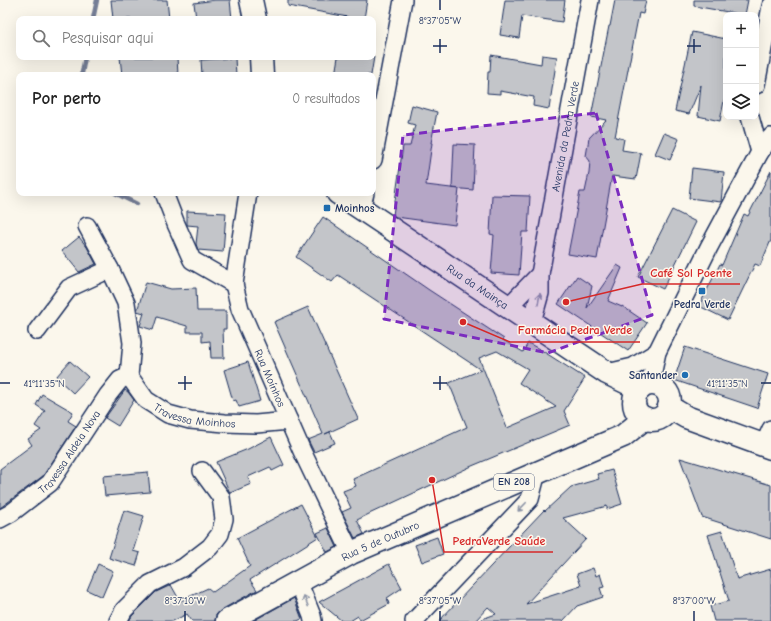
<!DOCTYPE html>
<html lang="pt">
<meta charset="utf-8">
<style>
:root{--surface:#fff;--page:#f2f2f2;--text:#222;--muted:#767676;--line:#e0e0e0}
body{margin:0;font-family:"Comic Neue",sans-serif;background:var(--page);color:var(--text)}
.controls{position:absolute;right:12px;top:12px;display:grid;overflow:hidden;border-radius:8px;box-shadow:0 4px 16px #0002}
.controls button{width:36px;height:36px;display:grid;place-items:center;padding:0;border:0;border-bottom:1px solid var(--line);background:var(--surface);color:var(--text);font:20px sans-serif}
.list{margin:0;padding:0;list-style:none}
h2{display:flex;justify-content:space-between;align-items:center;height:52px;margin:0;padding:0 16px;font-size:17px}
h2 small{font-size:13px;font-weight:400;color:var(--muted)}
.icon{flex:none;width:22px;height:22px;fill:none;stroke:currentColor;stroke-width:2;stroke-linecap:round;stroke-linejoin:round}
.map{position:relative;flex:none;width:771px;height:621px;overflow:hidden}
.search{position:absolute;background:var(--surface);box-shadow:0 4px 16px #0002;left:16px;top:16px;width:360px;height:44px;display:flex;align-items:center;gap:10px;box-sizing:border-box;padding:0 14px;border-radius:8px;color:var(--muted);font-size:15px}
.panel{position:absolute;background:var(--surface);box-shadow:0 4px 16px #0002;left:16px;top:72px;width:360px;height:124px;border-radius:8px}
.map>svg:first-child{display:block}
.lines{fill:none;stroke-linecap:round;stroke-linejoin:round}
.stream{stroke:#747e96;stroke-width:4.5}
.building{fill:#c3c5c9;stroke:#1b2f5e;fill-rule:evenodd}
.street-casing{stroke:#1b2f5e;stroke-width:20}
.secondary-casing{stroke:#1b2f5e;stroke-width:25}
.primary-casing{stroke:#1b2f5e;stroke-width:25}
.street{stroke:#fbf7ec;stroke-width:17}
.secondary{stroke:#fbf7ec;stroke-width:22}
.primary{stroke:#fbf7ec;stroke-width:22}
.oneway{stroke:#8b93a5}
.marked{fill:#7b2cbf;fill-opacity:0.2;stroke:#7b2cbf;stroke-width:3;stroke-dasharray:8 5;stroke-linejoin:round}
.ticks{fill:none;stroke:#1b2f5e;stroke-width:1.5}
.poi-dot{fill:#1f6fb2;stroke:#fbf7ec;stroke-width:1.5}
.labels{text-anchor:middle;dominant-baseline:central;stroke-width:3;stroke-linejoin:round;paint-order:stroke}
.shield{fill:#fbf7ec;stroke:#5e6b89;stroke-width:1}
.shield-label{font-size:10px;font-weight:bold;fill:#1b2f5e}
.street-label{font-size:11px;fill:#1b2f5e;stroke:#fbf7ec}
.poi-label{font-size:11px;font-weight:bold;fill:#1b2f5e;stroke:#fbf7ec;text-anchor:start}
.ticks-label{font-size:10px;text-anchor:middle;fill:#1b2f5e;stroke:#fbf7ec;stroke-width:3;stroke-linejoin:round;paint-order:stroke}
.leader{fill:none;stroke:#d62828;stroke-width:1.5}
.callout-dot{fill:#d62828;stroke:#fbf7ec;stroke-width:1.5}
.callout-label{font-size:12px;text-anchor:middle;font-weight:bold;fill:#d62828;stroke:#fbf7ec;stroke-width:3;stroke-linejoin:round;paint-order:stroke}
</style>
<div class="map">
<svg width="771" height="621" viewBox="0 0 771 621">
<rect width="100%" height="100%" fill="#fbf7ec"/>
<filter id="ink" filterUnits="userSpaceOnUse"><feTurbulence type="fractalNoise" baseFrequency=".025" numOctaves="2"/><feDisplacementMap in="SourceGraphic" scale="8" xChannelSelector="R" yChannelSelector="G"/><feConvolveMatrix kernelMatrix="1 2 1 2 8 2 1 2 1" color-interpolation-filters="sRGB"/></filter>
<g filter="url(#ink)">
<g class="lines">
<path class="stream" d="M93,19L97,0
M80,75L82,73L85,57
M115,193L137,204"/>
</g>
<path class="building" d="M111,0H167L169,19H113Z
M215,0H230L232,19H196L194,3Z
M288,0H367L364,19H348V17L288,6Z
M505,0H565L562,22L522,16L519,38L500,35Z
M615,0H646L643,14L639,13L615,137L624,139L622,150L641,153L636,179L612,176L597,259L568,254L580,192H585L589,173L590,161L586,156L589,138L606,120L591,117L609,26H610Z
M694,0H748L745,15L694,6Z
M692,32L726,39V91L720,121L698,116L701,85L689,114L675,111Z
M491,55L541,64L542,55L557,57L549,109L533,106L534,97L500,91V94L487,93L488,72H490Z
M120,57H177L178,75H122Z
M338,57H374L371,75H335Z
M235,58L236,75H202L201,60Z
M412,105L437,112L431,143H432L426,185L459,189L455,225L396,217L393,215L403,146H410L415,125L408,123Z
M664,133L679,139L670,160L655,154Z
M454,144L475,145L473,190L452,188Z
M692,168L724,172L721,202L689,198Z
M771,171V240L760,266L755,264L728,320L699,306L720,264L722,265L744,214L748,216Z
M492,195L530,196L528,232H522L519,275L491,273L494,235L490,234Z
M672,210L696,222L663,289L638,277Z
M187,211L226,213L223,252L198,250L196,244L198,226L187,225Z
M323,217L429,290L504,339L503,340L523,352L528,343L541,350L585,378L564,411L570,425L472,466L369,514L357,520L364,534L355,538L342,512L351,508L343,491L356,486L353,479L467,427L449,383L481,370L338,275L332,282L296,257ZM497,351L528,369L519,383L556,407L507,428L479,358Z
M79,237L87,247L96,264L79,272L62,251Z
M617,265L622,268L608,301L622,307V306L647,323L628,351L558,304L577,276L592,286L587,308Z
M146,282L171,289L196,288L197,311H226V329H223L224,358H211L210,341L202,342V332H187V326L157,317L153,330L140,326L144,313L137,311Z
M308,307L358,419L325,434L330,432L335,443L314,452L308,440L323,434L274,322Z
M685,347L768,374L757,408L674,380Z
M70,361L88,377L73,393L56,377Z
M248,362L260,401L239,407L236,400L233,401L224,370Z
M125,390L128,392L134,400L118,426L105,418Z
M42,394L73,412L68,421L76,426L43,476L0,508V469L32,445L28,439L41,430L35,426L45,411L36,405Z
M271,437L284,465L272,471L270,467L248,477L251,484L230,493L216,462L248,449Z
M680,458L771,485V539L702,517Z
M612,470L622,504L607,509V506L563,518L586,539L526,604L581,586L577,574L593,568L596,576L600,574L604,587L600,588L603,597L577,606L563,621H482V619L496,614L488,607L475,621H439L544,510L545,511L571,487L599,479L597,474Z
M148,472L150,492L105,496L103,476Z
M301,504L318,537L250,580L257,590L221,610L216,615L215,621H192L187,614L173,621H129L132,616L156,592L169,586L171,585L180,601L208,588L213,592L250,566L237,538Z
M124,510L144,516L133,551L140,553L136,566L109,558Z
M328,528L337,547L327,552L317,533Z
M722,531L737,579L771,569V621H714L710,606L729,601L708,535Z
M437,537L443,554L422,562L415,545Z
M98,564L113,571L102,597L87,590Z
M389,564L402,588L387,598L389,604L360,620L358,616L350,621H342L319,602Z
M294,598L302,619L297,621H253Z"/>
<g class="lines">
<g class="street-casing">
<g id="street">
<path d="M756,85L771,6"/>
<path d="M750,117L760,152"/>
<path d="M373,160L403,0"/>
<path d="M164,193L176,224L192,260L234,284"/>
<path id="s1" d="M248,193L234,284L240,309L302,451L351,553"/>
<path d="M361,209L365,193"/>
<path d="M87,226L110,269"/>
<path d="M508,307L540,274"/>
<path id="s2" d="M532,322L540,293V274L590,0"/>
<path id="s3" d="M37,331L69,288L110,269L126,303L132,343L129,376L146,400L168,414L190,420L225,423L256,424L289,421"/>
<path d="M607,373L633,367L657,352"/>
<path d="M650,385L657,352L709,247L760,152L771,137"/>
<path d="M764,445L771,429"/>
<path id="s4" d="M0,519L11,513L50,483L108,395L120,380L129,376"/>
<path d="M298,581L312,616L313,621"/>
<path d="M118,621L124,610L150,584L184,567L210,547L220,534L224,519L221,497L202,471"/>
<path d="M414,621L530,499L537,472"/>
</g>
</g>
<g class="secondary-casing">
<g id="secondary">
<path d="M251,0L255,19"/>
<path d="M261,57L262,75"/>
<path id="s5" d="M338,193L607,373L640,389"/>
</g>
</g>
<g class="primary-casing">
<g id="primary">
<circle cx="652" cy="402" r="18"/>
<path d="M669,407L686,417L771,448"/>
<path id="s6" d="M227,621L351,553L623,436L645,418"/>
</g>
</g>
<use href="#street" class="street"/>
<use href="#secondary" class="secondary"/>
<use href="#primary" class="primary"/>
</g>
<defs><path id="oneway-shaft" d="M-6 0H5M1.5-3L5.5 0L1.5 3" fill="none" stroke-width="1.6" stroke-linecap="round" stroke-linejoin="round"/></defs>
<g class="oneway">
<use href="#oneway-shaft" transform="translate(539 299) rotate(-80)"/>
<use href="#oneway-shaft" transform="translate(522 507) rotate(134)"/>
<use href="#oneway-shaft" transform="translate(306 601) rotate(-112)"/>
</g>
</g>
<path class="marked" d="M596,113L652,315L548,353L384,319L403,135Z"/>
<path class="ticks" d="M440,0V10M440,39V53M694,39V53M433,46H447M687,46H701M185,376V390M440,376V390M0,383H10M178,383H192M433,383H447M761,383H771M185,611V621M440,611V621M694,611V621"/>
<g class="poi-dot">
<rect x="323" y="204" width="8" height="8" rx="2"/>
<rect x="698" y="287" width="8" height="8" rx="2"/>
<circle cx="685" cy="375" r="4"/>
</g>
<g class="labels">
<rect class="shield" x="494" y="474" width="40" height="16" rx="3"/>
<g class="shield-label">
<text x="514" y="482">EN 208</text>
</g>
<g class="street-label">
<text stroke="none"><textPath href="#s2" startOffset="189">Avenida da Pedra Verde</textPath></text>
<text stroke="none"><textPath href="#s5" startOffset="168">Rua da Mainça</textPath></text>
<text stroke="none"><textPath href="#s1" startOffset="193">Rua Moínhos</textPath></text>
<text stroke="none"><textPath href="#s3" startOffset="292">Travessa Moinhos</textPath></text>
<text stroke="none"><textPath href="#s4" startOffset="98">Travessa Aldeia Nova</textPath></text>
<text stroke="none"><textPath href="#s6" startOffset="173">Rua 5 de Outubro</textPath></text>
</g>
<g class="poi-label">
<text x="335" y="208">Moinhos</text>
<text x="702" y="304" text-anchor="middle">Pedra Verde</text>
<text x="677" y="375" text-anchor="end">Santander</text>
</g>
</g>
<g class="ticks-label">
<text x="440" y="24">8°37'05"W</text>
<text x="44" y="387">41°11'35"N</text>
<text x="727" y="387">41°11'35"N</text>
<text x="185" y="604">8°37'10"W</text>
<text x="440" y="604">8°37'05"W</text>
<text x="694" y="604">8°37'00"W</text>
</g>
<path class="leader" d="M566 302L642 284H740M463 322L510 342H640M432 480L444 552H553"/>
<g class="callout-dot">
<circle cx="566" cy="302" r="4"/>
<circle cx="463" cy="322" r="4"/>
<circle cx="432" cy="480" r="4"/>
</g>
<g class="callout-label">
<text x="691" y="277">Café Sol Poente</text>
<text x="575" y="334">Farmácia Pedra Verde</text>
<text x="499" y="545">PedraVerde Saúde</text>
</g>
</svg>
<div class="controls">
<button>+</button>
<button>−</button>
<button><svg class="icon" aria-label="layers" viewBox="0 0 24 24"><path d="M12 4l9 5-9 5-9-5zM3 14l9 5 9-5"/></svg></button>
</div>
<div class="search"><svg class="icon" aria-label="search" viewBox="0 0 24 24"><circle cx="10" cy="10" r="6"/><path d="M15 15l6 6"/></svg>Pesquisar aqui</div>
<section class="panel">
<h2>Por perto<small>0 resultados</small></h2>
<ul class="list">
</ul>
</section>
</div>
